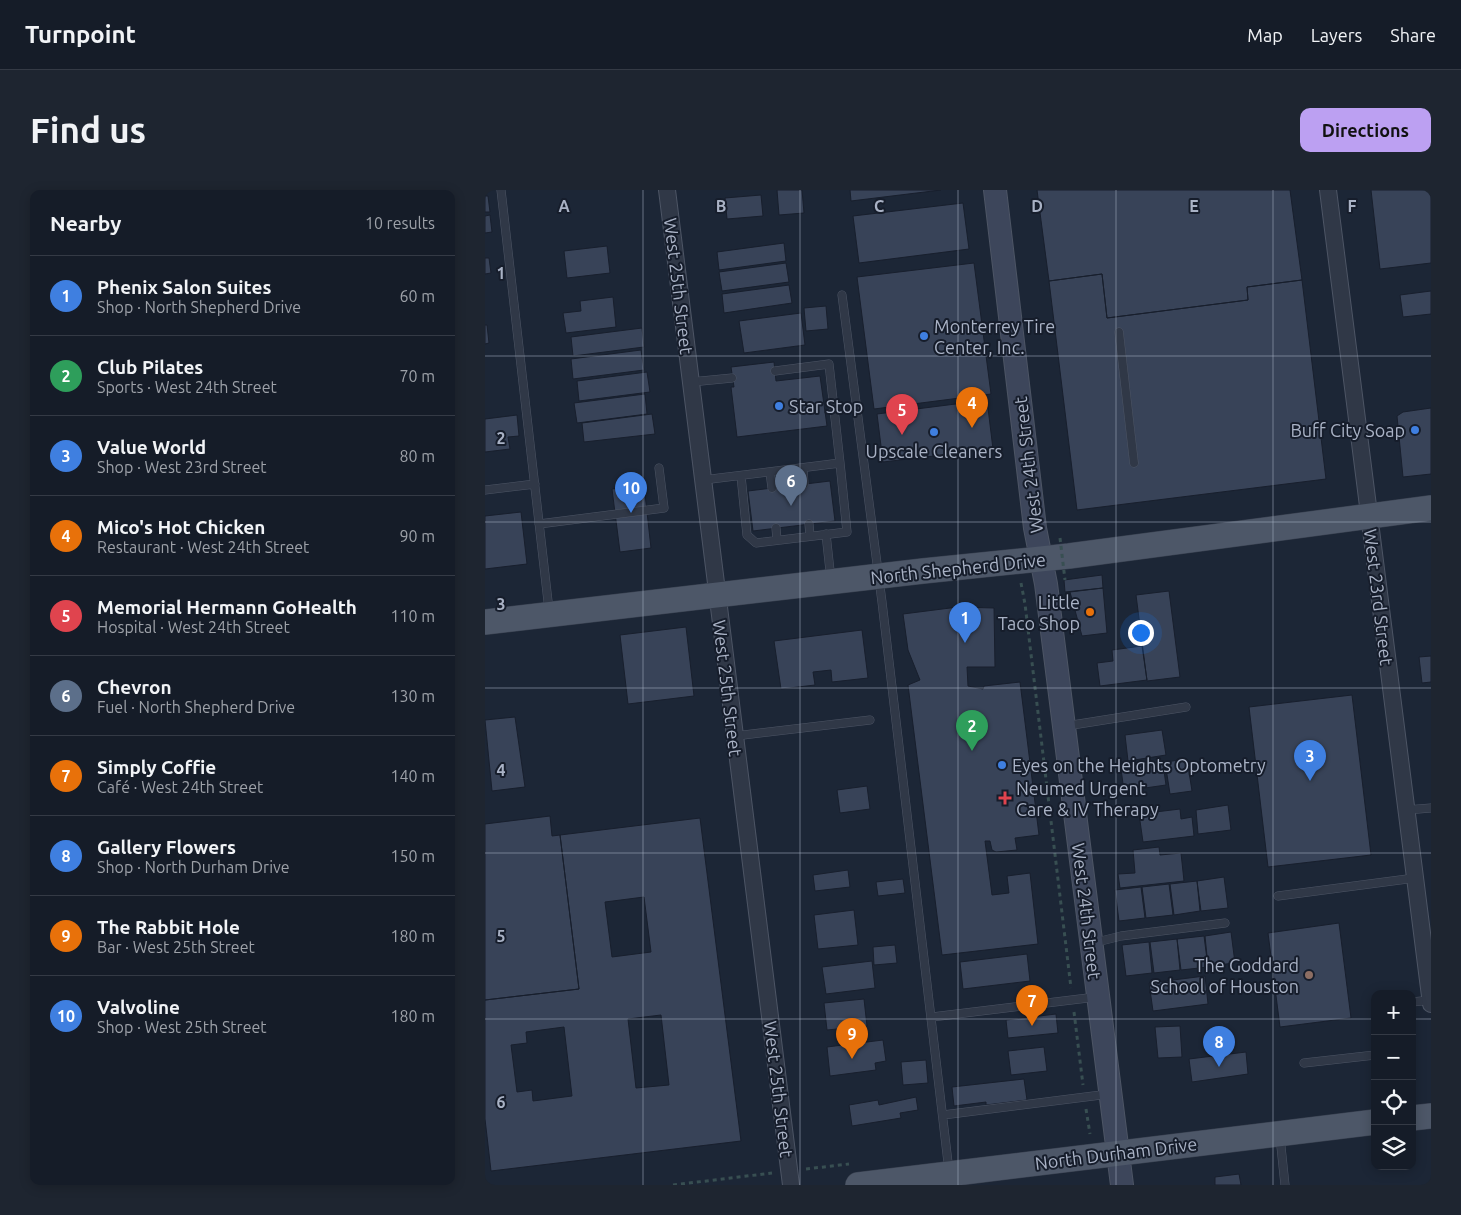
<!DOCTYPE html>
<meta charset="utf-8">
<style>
:root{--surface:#151c28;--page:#1e2530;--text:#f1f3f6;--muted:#9da1a8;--line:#343a45;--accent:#bca0f2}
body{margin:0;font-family:Ubuntu,sans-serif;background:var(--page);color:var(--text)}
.controls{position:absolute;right:15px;bottom:15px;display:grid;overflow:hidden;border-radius:10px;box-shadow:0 2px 12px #0003}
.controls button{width:45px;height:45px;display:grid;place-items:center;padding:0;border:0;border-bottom:1px solid var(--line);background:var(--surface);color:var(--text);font:25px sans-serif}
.you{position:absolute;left:655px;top:442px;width:18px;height:18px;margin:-12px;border:4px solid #fff;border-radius:50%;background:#1a73e8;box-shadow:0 0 0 8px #1a73e833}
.badge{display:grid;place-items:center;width:32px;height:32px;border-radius:50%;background:var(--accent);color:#fff;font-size:16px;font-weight:700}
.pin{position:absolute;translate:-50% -41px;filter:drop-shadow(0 1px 2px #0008)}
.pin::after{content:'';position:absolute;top:26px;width:18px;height:15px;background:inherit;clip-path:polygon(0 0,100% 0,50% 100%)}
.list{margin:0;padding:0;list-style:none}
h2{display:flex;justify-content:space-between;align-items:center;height:65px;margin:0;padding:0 20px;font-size:21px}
h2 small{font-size:16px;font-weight:400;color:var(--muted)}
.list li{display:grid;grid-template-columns:32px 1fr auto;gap:15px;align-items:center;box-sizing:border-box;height:80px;padding:0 20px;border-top:1px solid var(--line)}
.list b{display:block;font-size:19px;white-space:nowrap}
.list p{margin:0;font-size:16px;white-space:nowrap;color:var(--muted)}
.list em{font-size:16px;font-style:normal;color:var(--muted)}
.icon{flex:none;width:28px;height:28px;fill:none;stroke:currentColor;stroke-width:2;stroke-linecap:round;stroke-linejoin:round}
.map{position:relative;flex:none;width:946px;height:995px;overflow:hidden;border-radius:10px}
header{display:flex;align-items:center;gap:30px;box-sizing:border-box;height:70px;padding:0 25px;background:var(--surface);border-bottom:1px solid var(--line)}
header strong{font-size:24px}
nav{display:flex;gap:28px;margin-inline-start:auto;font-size:18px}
.intro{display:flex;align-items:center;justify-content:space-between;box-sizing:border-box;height:120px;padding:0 30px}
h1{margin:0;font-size:35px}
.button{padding:12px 22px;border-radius:10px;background:var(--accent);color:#111;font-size:18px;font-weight:700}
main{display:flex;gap:30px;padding:0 30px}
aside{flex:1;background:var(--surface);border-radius:10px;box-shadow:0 2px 12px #0003}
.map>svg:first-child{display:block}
.building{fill:#384358;stroke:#181f2d;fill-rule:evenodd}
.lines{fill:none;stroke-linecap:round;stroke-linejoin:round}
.lane-casing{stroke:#4d5565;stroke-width:9}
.street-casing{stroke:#4d5565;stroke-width:18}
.secondary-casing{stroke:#4d5565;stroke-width:24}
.primary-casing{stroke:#394150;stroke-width:26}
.path{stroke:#384f52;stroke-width:3;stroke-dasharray:4 4;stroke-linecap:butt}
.lane{stroke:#303847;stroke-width:8}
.street{stroke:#303847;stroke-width:16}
.secondary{stroke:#3d465b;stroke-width:22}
.primary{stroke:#4d5768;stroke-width:25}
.path-bridge{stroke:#384f52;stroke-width:3;stroke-dasharray:4 4;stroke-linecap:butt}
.grid{fill:none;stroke:#a9b2c5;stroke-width:1;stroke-opacity:0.55}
.shop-dot{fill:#3f7fe0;stroke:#161d2b;stroke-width:2}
.food-dot{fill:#e8710a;stroke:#161d2b;stroke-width:2}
.health-dot{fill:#e0444e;stroke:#161d2b;stroke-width:2}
.education-dot{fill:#8d6e63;stroke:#161d2b;stroke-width:2}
.labels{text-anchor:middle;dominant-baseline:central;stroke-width:4;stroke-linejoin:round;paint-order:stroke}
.street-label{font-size:18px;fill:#a9b2c5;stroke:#161d2b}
.poi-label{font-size:18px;fill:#a9b2c5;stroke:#161d2b;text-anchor:start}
.grid-label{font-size:16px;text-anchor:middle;font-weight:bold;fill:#a9b2c5;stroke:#161d2b;stroke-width:4;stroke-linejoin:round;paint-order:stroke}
</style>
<header>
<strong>Turnpoint</strong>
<nav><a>Map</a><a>Layers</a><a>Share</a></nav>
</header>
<div class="intro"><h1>Find us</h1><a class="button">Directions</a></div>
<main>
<aside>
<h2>Nearby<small>10 results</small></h2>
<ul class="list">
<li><span class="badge" style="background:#3f7fe0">1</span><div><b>Phenix Salon Suites</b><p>Shop · North Shepherd Drive</p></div><em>60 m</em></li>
<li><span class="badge" style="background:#2e9e5b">2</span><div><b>Club Pilates</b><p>Sports · West 24th Street</p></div><em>70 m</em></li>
<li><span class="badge" style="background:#3f7fe0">3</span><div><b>Value World</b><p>Shop · West 23rd Street</p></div><em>80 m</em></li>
<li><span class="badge" style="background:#e8710a">4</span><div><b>Mico's Hot Chicken</b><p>Restaurant · West 24th Street</p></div><em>90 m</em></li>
<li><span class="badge" style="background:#e0444e">5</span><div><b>Memorial Hermann GoHealth</b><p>Hospital · West 24th Street</p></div><em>110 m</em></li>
<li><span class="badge" style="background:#5c6f8a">6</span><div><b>Chevron</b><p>Fuel · North Shepherd Drive</p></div><em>130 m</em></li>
<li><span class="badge" style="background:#e8710a">7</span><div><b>Simply Coffie</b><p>Café · West 24th Street</p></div><em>140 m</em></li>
<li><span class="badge" style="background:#3f7fe0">8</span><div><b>Gallery Flowers</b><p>Shop · North Durham Drive</p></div><em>150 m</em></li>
<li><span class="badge" style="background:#e8710a">9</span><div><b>The Rabbit Hole</b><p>Bar · West 25th Street</p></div><em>180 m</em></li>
<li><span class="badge" style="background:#3f7fe0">10</span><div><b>Valvoline</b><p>Shop · West 25th Street</p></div><em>180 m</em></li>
</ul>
</aside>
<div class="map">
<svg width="946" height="995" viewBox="0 0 946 995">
<rect width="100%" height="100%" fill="#1c2636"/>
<path class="building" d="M292,0H317L319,23L294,25Z
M365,0H456L366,11Z
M552,0H805L817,90L762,97L763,110L622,128L617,84L564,91Z
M886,0H946V73L895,79Z
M276,5L278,26L242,29L240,8Z
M0,6H3L5,22H0Z
M478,13L484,59L374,73L368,26Z
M5,25L7,42L0,43V26Z
M299,53L301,71L234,80L232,62Z
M122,56L125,83L82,88L79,61Z
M0,68H4L6,83L0,84Z
M301,73L304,92L237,101L234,82Z
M489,73L506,204L389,219L372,87Z
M617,84L622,128L763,110L762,97L817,90L841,289L592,320L564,91Z
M304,95L307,113L239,123L237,104Z
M946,101V124L918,127L915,105Z
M128,107L131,137L81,143L78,123L96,121L95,111Z
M341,116L343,139L321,141L319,118Z
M316,123L320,155L259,163L254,131Z
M0,135H2L4,153L0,154Z
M157,138L159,157L88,166L86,147Z
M156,160L159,180L88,189L86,169Z
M289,172L291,191L335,186L342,236L252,247L246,197H249L246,177Z
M162,182L165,202L94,211L92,191Z
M160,204L162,224L92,233L89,213Z
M502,210L508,259L398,272L392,224Z
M946,218V284L918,287L912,226L918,222Z
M167,224L170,244L99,252L97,233Z
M32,225L34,246L23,247L25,259L0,262V229Z
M345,291L350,331L268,341L263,301Z
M159,295L166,358L135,362L127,299Z
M36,322L42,374L0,379V326Z
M617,385L618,398L580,402L579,390Z
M618,398L622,443L597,446L585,402Z
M684,401L695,487L662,491L651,405Z
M473,417L509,418L510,477H482L483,496L498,499L499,496L535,492L554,645L530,648L532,660L511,662L507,660L505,651H500L507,705L524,703L522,686L545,683L553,754L457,765L423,495L435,490L423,460L418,424Z
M201,437L209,506L143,514L135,445Z
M377,440L383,488L347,492L346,480L328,482L330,495L296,499L289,451Z
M657,456L662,490L615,496L612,473L628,471L627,460Z
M946,466V492L937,493L934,467Z
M867,505L886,665L783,677L764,517Z
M30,527L40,597L7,601L0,530Z
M677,540L681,565L643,571L640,545Z
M702,569L707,601L685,604L680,572Z
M678,574L681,595L639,601L636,579Z
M382,596L385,619L355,623L352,600Z
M743,615L746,640L713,644L711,620Z
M695,619L696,629L707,627L709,646L658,652L654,624Z
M65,626L67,646L75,645L94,799L0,810V634Z
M215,628L256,951L6,981L0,929V810L94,799L75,645ZM159,707L166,762L127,767L120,712ZM176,825L184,895L151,898L143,829ZM79,837L87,906L48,911L47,900L32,902L26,855L42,853L41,842Z
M674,657L675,665L696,663L699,691L635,698L633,684L650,683L648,660Z
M363,680L365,697L330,701L328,685Z
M739,687L743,718L716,721L712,691Z
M418,689L420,703L393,706L391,692Z
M712,691L715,721L689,725L685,694Z
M684,694L688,725L661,728L657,697Z
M656,697L660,728L634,731L630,700Z
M369,720L373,755L333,759L329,725Z
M854,733L866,828L795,837L783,743Z
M746,742L750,773L723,776L720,746Z
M719,746L723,777L696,780L692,749Z
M692,749L695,780L669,783L665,752Z
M664,752L667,783L641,786L637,755Z
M410,755L412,773L389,775L388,757Z
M542,764L545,791L478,799L475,772Z
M387,771L390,798L341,804L337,777Z
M720,786L723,814L668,821L664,793Z
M379,809L382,836L342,840L339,813Z
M571,824L573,843L523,848L521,830Z
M695,836L697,867L673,868L670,837Z
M398,850L401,871L390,873L391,880L345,886L342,857Z
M559,857L562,881L526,885L523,861Z
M761,862L763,884L707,892L704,869Z
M441,870L443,893L418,895L416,872Z
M539,889L542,910L501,915V912L469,916L467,897Z
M431,907L433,920L415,923L416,928L367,936L364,915L393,910L394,915Z
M754,984L756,995H730V987Z"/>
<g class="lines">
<g class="lane-casing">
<path id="lane" d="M16,0L64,420
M357,105L397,412L464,981
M634,142L649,273
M290,181L344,174L355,273
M206,192L247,188
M318,278L319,294
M285,282L287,298
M218,290L355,273L362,342L271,353L262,345L256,286
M0,300L50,294
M54,334L179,318L174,278
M324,334L325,346
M291,338L292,350
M341,344L346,390
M581,536L701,517
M250,546L385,530
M921,620L946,618
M793,706L930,688
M608,753L636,746L740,733
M927,812L946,810
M447,827L611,807
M819,873L890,865
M458,925L624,904
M795,947L800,995"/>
</g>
<g class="street-casing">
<path id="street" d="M182,0L306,995
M843,0L946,814"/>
</g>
<g class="secondary-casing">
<path id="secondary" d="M510,0L550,338L561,394L637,995"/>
</g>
<g class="primary-casing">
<path id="primary" d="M0,432L438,381L584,366L946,318
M927,928L946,926
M373,995L890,932"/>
</g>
<path class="path" d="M536,393L540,414L586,798
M589,822L598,895
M601,919L605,944
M321,979L364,974
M188,995L287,983"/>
<use href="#lane" class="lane"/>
<use href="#street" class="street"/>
<use href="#secondary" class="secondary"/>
<use href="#primary" class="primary"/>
<path class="path-bridge" d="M575,348L580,390"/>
</g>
<path class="grid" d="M158,0V995M315,0V995M473,0V995M631,0V995M788,0V995M0,166H946M0,332H946M0,498H946M0,663H946M0,829H890M927,829H946"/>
<g class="shop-dot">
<circle cx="439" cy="146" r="5"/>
<circle cx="294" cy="216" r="5"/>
<circle cx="930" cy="240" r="5"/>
<circle cx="449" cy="242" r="5"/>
<circle cx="517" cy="575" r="5"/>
</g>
<circle class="food-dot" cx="605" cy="422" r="5"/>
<path class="health-dot" d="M517.5 600.5h5v5h5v5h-5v5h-5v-5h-5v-5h5z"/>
<circle class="education-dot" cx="824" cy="785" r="5"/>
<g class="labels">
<g class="street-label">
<text transform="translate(194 96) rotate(83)">West 25th Street</text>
<text transform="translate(543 275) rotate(-97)">West 24th Street</text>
<text transform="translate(473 378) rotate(-6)">North Shepherd Drive</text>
<text transform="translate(894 407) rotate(83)">West 23rd Street</text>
<text transform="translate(243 498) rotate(83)">West 25th Street</text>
<text transform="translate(602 721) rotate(83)">West 24th Street</text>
<text transform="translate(294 899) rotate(83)">West 25th Street</text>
<text transform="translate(631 963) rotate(-7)">North Durham Drive</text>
</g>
<g class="poi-label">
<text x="449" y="136">Monterrey Tire<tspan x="449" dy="21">Center, Inc.</tspan></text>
<text x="304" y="216">Star Stop</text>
<text x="920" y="240" text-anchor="end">Buff City Soap</text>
<text x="449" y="261" text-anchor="middle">Upscale Cleaners</text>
<text x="595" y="412" text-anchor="end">Little<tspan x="595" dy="21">Taco Shop</tspan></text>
<text x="527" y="575">Eyes on the Heights Optometry</text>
<text x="531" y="598">Neumed Urgent<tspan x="531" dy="21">Care &amp; IV Therapy</tspan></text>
<text x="814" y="775" text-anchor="end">The Goddard<tspan x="814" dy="21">School of Houston</tspan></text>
</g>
</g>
<g class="grid-label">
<text x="79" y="22">A</text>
<text x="236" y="22">B</text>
<text x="394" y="22">C</text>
<text x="552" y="22">D</text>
<text x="709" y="22">E</text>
<text x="867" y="22">F</text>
<text x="16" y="89">1</text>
<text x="16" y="254">2</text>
<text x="16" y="420">3</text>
<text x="16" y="586">4</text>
<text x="16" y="752">5</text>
<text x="16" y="918">6</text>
</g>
</svg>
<div class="controls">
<button>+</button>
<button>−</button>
<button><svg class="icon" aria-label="locate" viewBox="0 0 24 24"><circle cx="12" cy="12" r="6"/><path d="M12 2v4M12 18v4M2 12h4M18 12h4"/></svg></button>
<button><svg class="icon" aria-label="layers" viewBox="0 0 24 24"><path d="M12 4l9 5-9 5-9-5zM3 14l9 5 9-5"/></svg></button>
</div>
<div class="you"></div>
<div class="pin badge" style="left:480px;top:453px;background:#3f7fe0">1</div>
<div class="pin badge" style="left:487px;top:561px;background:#2e9e5b">2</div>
<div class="pin badge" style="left:825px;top:591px;background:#3f7fe0">3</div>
<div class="pin badge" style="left:487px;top:238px;background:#e8710a">4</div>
<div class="pin badge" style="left:417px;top:245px;background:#e0444e">5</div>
<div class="pin badge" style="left:306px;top:316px;background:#5c6f8a">6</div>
<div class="pin badge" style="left:547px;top:836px;background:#e8710a">7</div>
<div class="pin badge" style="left:734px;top:877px;background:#3f7fe0">8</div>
<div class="pin badge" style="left:367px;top:869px;background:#e8710a">9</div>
<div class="pin badge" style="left:146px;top:323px;background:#3f7fe0">10</div>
</div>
</main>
